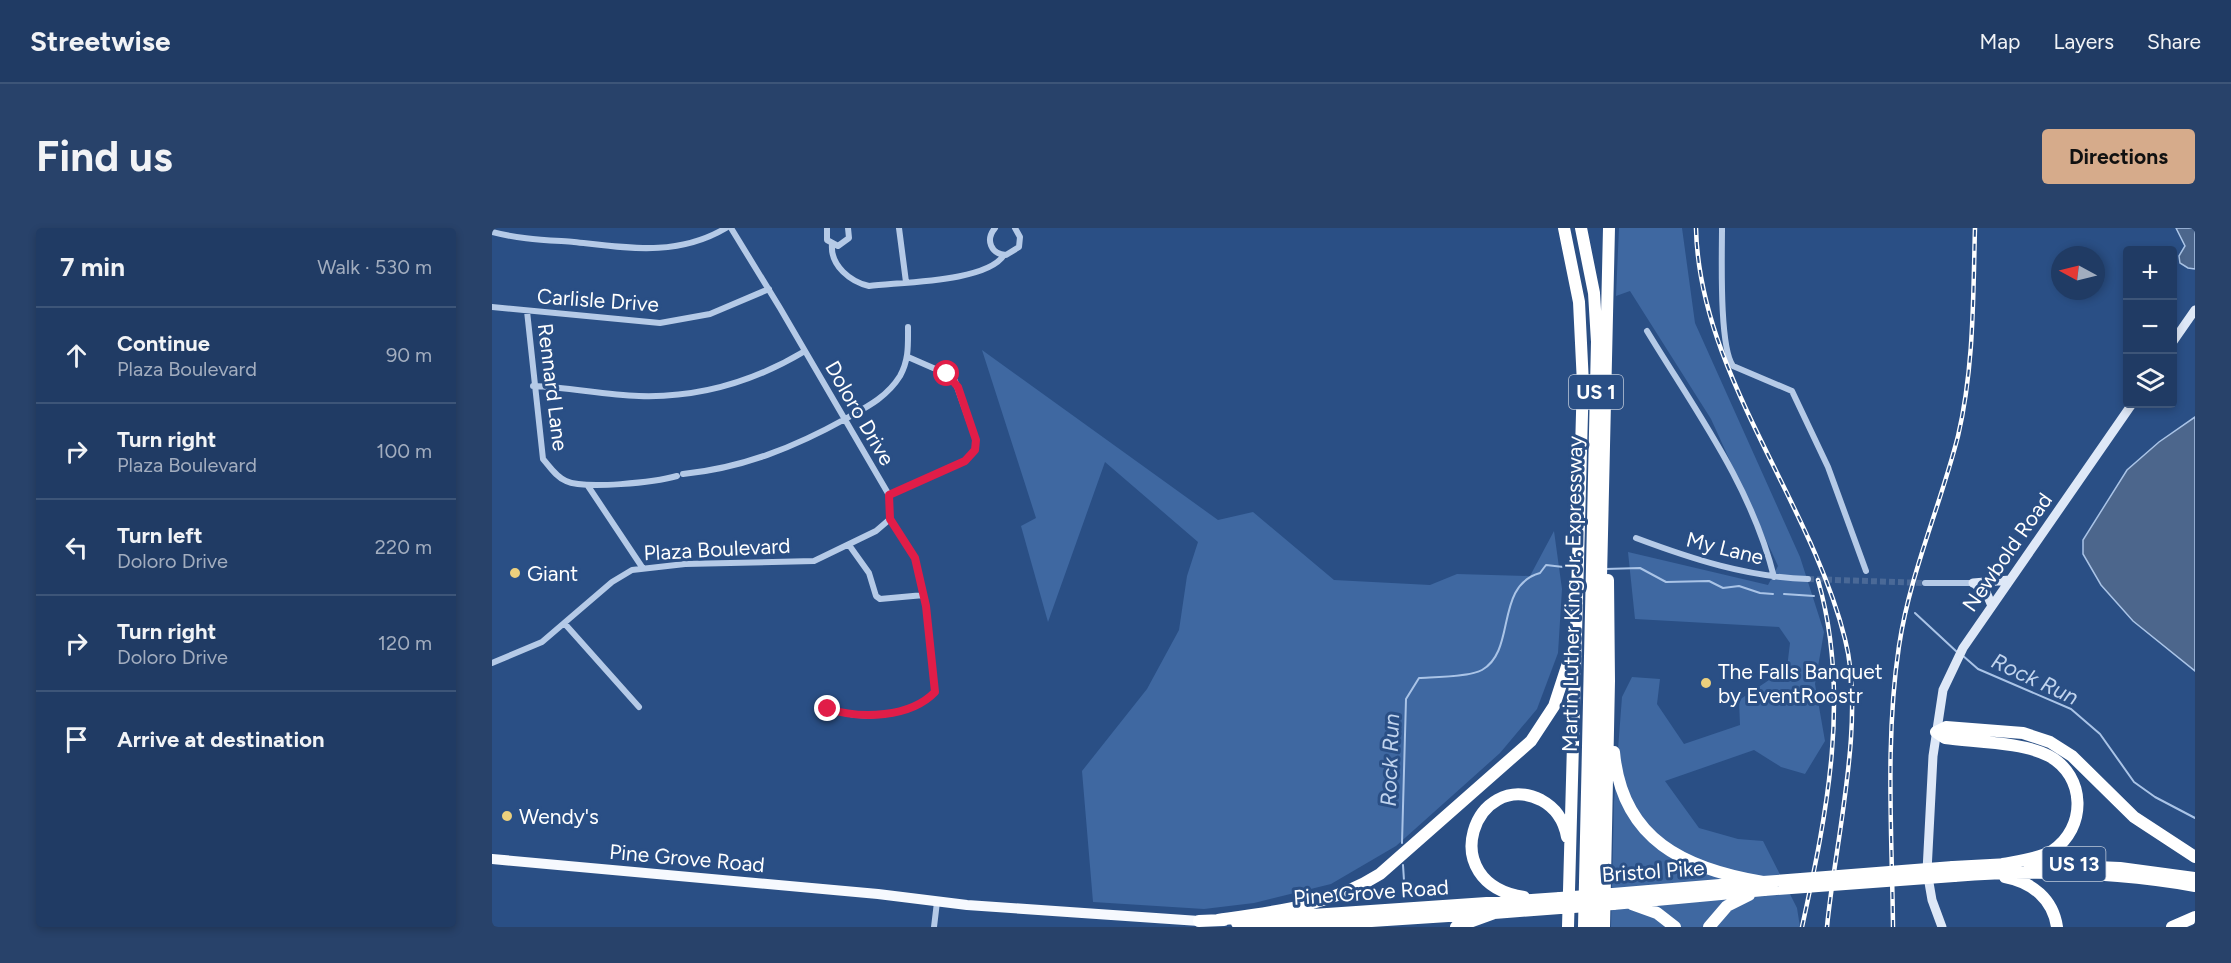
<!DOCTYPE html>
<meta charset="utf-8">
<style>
:root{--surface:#203b64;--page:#28426a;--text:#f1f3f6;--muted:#a2adbf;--line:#3d5578;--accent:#d6ab8b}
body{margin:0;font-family:Figtree,sans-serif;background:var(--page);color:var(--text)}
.controls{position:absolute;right:18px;top:18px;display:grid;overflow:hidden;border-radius:6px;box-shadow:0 3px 9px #0003}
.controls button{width:54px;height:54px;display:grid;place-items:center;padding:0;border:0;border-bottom:2px solid var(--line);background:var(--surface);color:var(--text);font:30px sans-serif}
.compass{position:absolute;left:1559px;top:18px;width:54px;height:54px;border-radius:50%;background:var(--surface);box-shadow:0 3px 9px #0003;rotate:277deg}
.stop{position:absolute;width:18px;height:18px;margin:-14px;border:4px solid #e11d48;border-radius:50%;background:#fff}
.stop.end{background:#e11d48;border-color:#fff;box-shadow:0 2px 6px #0008}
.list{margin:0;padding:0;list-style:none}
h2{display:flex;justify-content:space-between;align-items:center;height:78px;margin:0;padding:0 24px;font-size:26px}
h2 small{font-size:20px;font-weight:400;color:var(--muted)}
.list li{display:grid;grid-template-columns:39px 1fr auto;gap:18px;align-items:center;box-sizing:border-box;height:96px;padding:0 24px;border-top:2px solid var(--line)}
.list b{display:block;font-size:22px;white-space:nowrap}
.list p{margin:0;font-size:20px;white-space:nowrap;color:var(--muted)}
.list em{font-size:20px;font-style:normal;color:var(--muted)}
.icon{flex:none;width:33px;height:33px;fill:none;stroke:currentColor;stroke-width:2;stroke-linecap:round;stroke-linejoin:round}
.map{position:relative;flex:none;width:1703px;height:699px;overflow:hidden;border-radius:6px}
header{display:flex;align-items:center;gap:36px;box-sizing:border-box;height:84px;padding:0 30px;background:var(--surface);border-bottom:2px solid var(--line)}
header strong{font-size:28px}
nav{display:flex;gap:33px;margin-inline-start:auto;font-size:21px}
.intro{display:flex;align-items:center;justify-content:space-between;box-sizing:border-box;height:144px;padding:0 36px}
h1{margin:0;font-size:42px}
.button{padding:15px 27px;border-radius:6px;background:var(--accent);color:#111;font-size:21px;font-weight:700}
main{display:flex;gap:36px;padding:0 36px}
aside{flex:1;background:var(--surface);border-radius:6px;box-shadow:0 3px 9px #0003}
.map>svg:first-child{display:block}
.green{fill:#3f68a1}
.water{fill:#4c668c;stroke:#aac4e7;stroke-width:1.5}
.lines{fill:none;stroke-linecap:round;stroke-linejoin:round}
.stream{stroke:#aac4e7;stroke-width:2}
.street-tunnel{stroke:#4a6997;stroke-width:6;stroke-dasharray:6 3;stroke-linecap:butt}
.street{stroke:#b5cae7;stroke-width:6}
.secondary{stroke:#dee8f7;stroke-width:9}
.primary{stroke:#f6f9fe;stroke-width:10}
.highway{stroke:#fff;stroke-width:12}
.rail-casing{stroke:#fff;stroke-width:4.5}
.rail{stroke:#2a4f85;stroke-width:2;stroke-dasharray:7;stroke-linecap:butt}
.highway-bridge{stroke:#fff;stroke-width:12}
.route{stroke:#e11d48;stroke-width:8}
.poi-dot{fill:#edd07d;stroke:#2a4f85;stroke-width:2}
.labels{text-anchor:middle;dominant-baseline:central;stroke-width:6;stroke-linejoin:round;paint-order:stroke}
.shield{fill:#2a4f85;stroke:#bfcada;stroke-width:1.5}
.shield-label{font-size:20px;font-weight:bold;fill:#fff}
.street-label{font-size:21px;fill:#fff;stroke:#2a4f85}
.poi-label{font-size:21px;fill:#fff;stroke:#2a4f85;text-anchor:start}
.water-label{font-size:22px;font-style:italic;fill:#c1d4ee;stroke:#2a4f85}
</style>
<header>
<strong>Streetwise</strong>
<nav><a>Map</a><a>Layers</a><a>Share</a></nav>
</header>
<div class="intro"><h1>Find us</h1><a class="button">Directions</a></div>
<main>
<aside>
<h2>7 min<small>Walk · 530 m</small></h2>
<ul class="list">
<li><svg class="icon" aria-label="ahead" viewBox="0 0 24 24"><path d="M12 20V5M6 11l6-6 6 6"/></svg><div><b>Continue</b><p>Plaza Boulevard</p></div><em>90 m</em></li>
<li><svg class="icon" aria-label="right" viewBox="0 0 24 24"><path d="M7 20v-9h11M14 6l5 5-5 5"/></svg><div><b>Turn right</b><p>Plaza Boulevard</p></div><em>100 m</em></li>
<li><svg class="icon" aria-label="left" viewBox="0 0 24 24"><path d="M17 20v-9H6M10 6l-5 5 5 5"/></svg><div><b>Turn left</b><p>Doloro Drive</p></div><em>220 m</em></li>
<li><svg class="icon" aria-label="right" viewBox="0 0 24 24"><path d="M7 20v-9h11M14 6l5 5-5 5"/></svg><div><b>Turn right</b><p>Doloro Drive</p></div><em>120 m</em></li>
<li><svg class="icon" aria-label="arrive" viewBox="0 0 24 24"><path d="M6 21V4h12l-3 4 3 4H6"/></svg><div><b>Arrive at destination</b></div></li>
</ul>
</aside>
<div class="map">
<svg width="1703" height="699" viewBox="0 0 1703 699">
<rect width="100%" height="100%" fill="#2a4f85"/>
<path class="green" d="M1127,0H1190L1203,95L1308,329L1332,404L1323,456L1333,513L1313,546L1289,539L1262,522L1173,553L1207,600L1246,611L1271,613L1305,680L1308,699H1119L1122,574L1130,469L1140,449L1168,451L1165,476L1192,516L1248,497L1247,472L1295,440L1298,415L1287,399L1143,391L1136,324L1276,357L1286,338L1219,191L1138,63L1124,68Z
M490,122L726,292L761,284L842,352L938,357L965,346L1038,348L1062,303L1070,361L1066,425L1045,481L1008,525L904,618L839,656L762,675L712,681L601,674L590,543L655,461L687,402L695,348L706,314L613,234L556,394L529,298L544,290Z"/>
<path class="water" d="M1684,0H1703V41L1696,40L1688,35L1687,28L1693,18Z
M1703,189V443L1641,393L1609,357L1591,326V312L1635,242L1667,214Z"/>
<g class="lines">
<path class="stream" d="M1113,341L1148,340L1174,354L1217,353L1231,360L1247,358L1268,365L1281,366
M1292,366L1322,368
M1423,385L1465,424
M1470,427L1486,441L1579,481L1608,506L1642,554L1663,569L1703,590
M910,615L914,471L927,450C942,449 978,449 990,442C1025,422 1002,358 1048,345L1054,337L1080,340
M911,637L913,668"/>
<path class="street-tunnel" d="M1316,351L1433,355"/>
<path class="street" d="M239,0L288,80L397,267L398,291L423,330L434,378L443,464C418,490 369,492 337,481
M335,0V12L346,18L357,10L356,0
M407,0L414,54
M503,0C493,12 499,26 514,27L527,19L528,9L523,0
M1230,0C1230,27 1227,119 1241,138L1300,163L1336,239L1374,343
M0,4C26,11 55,12 82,14C136,20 185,29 234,0
M340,16C338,38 359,54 377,58C410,54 495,54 512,27
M0,79L168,95L218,86L277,61
M35,83L51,231C58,239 64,249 74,253C93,262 164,254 185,248
M1155,103C1203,182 1259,257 1282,349
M41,158C77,159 111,167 147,168C206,170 263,153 313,123
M191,246C251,240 303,219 355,190C375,179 395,169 408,148C417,132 416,117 416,99
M96,258L150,339
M397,267L473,233L483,222L484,212L463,153L455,146L416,129
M1144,310C1200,331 1255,349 1316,351
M357,317L377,345L384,368L388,371L432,367
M1433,355H1481
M73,396L147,479
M0,435L50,414L120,354L140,342L193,336L322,333L384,303L398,291
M442,699L445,674"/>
<path class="secondary" d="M1680,115L1703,82
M1481,355L1518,352
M1483,356L1494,364L1500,378
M1450,699L1440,672L1435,643L1441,528L1451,462L1471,420L1640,176"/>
<path class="primary" d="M0,631L386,666L475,677L707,693"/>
<path class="highway" d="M1072,0L1087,74L1091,156
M1089,0L1102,65L1105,114L1092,699
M1444,504L1454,499L1531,505L1558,514L1580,528L1642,589L1703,629
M1444,504L1453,510C1482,514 1531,514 1557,528C1594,548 1595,600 1560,623C1546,631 1527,633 1511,636
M1122,524C1130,612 1193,641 1271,654
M1537,636L1628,640L1703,650
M1461,639L1517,636
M1462,648C1543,642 1623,644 1703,658
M1513,649C1540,654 1561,671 1565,699
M1121,666L1252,655
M1032,669C941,655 983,540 1049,572C1064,580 1072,592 1075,609
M1121,676L1272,662
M1140,676L1165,685L1183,699
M792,689L1068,670
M726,692C783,684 838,678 888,646L1039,513L1062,478L1077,432
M707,693L732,692
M745,695H849L1002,685
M964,699L1002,685L1068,680
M1076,699L1091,149
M1101,699L1117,0
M1112,699L1117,453L1116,352
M1217,699L1235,678L1257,667
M1680,699L1703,689"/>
<g class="rail-casing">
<path id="rail" d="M1204,0C1207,145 1318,271 1353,411C1374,492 1343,614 1335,699
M1310,699C1335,585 1359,467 1326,352
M1401,699C1400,605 1393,511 1407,418C1418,345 1448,279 1466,208C1482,140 1481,70 1483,0"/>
</g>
<use href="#rail" class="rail"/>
<path class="highway-bridge" d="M1271,654L1461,639
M1272,662L1462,648
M1068,670L1121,666
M1068,680L1121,676"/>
</g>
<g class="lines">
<path class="route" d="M336,481C369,491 418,490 443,464L434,378L423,330L398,291L397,267L473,233L483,222L484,212L466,159L455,146"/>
</g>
<g class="poi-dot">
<circle cx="23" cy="345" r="6"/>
<circle cx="1214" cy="455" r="6"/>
<circle cx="15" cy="588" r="6"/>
</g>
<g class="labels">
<g class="shield">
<rect x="1077" y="147" width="54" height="34" rx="4.5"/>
<rect x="1550.5" y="619" width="63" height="34" rx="4.5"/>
</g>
<g class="shield-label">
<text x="1104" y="164">US 1</text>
<text x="1582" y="636">US 13</text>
</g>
<g class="street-label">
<text transform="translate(106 72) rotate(4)">Carlisle Drive</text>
<text transform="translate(61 159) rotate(83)">Rennard Lane</text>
<text transform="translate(368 185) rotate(60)">Doloro Drive</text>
<text transform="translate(1233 320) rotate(14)">My Lane</text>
<text transform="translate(225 321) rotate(-3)">Plaza Boulevard</text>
<text transform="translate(1515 324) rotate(-55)">Newbold Road</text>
<text transform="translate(1080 366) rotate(-89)">Martin Luther King Jr. Expressway</text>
<text transform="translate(195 630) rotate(5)">Pine Grove Road</text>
<text transform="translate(1161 643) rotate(-4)">Bristol Pike</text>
<text transform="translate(879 664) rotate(-4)">Pine Grove Road</text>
</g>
<g class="poi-label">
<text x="35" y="345">Giant</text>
<text x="1226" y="443">The Falls Banquet<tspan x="1226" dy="24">by EventRoostr</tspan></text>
<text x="27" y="588">Wendy's</text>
</g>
<g class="water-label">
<text transform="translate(1543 451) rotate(25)">Rock Run</text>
<text transform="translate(898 532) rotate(-88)">Rock Run</text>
</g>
</g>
</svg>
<div class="controls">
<button>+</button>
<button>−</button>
<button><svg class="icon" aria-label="layers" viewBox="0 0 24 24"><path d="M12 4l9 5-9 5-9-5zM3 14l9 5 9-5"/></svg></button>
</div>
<svg class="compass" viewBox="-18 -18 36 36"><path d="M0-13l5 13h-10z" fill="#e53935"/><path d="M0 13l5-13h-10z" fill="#a2adbf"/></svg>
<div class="stop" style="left:455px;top:146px"></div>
<div class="stop end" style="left:336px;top:481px"></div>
</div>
</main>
